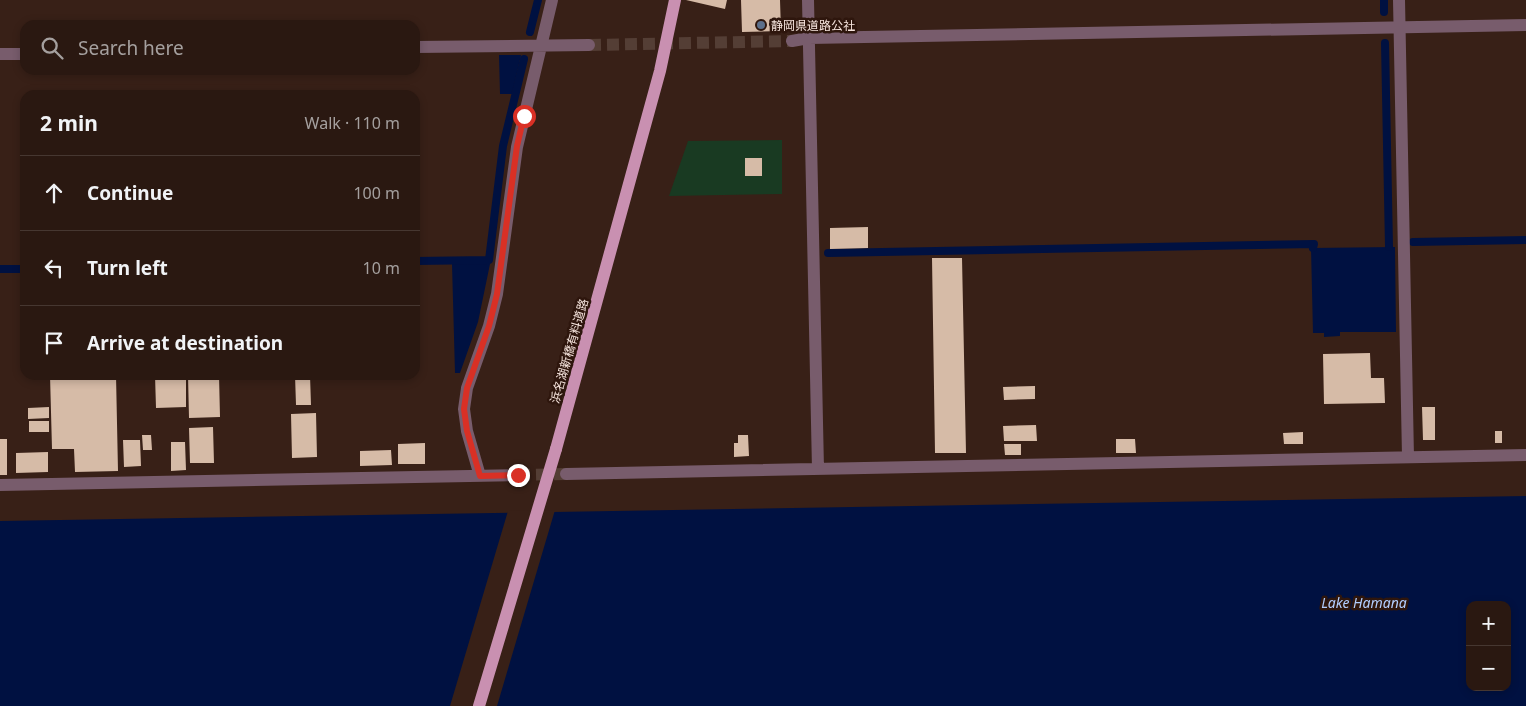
<!DOCTYPE html>
<meta charset="utf-8">
<style>
:root{--surface:#2a1811;--page:#32211a;--text:#f1f3f6;--muted:#a5a09f;--line:#463731}
body{margin:0;font-family:"Noto Sans","Noto Sans JP",sans-serif;background:var(--page);color:var(--text)}
.controls{position:absolute;right:15px;bottom:15px;display:grid;overflow:hidden;border-radius:10px;box-shadow:0 2px 8px #0003}
.controls button{width:45px;height:45px;display:grid;place-items:center;padding:0;border:0;border-bottom:1px solid var(--line);background:var(--surface);color:var(--text);font:25px sans-serif}
.stop{position:absolute;width:15px;height:15px;margin:-11px;border:4px solid #d93025;border-radius:50%;background:#fff}
.stop.end{background:#d93025;border-color:#fff;box-shadow:0 1px 5px #0008}
.list{margin:0;padding:0;list-style:none}
h2{display:flex;justify-content:space-between;align-items:center;height:65px;margin:0;padding:0 20px;font-size:21px}
h2 small{font-size:16px;font-weight:400;color:var(--muted)}
.list li{display:grid;grid-template-columns:32px 1fr auto;gap:15px;align-items:center;box-sizing:border-box;height:75px;padding:0 20px;border-top:1px solid var(--line)}
.list b{display:block;font-size:19px;white-space:nowrap}
.list em{font-size:16px;font-style:normal;color:var(--muted)}
.icon{flex:none;width:28px;height:28px;fill:none;stroke:currentColor;stroke-width:2;stroke-linecap:round;stroke-linejoin:round}
.map{position:relative;flex:none;width:1526px;height:706px;overflow:hidden}
.search{position:absolute;background:var(--surface);box-shadow:0 2px 8px #0003;left:20px;top:20px;width:400px;height:55px;display:flex;align-items:center;gap:12px;box-sizing:border-box;padding:0 18px;border-radius:15px;color:var(--muted);font-size:19px}
.panel{position:absolute;background:var(--surface);box-shadow:0 2px 8px #0003;left:20px;top:90px;width:400px;height:290px;border-radius:15px}
.map>svg:first-child{display:block}
.green{fill:#193a22}
.water{fill:#001141;fill-rule:evenodd}
.pier{fill:#382017}
.lines{fill:none;stroke-linecap:round;stroke-linejoin:round}
.stream{stroke:#001141;stroke-width:8}
.building{fill:#d6bba7}
.minor-tunnel{stroke:#543e35;stroke-width:12;stroke-dasharray:12 6;stroke-linecap:butt}
.minor{stroke:#785c6c;stroke-width:12}
.major{stroke:#c990b1;stroke-width:12}
.major-bridge{stroke:#c990b1;stroke-width:12}
.route{stroke:#d93025;stroke-width:6}
.service-dot{fill:#5c6f8a;stroke:#2e160d;stroke-width:2}
.labels{text-anchor:middle;dominant-baseline:central;stroke-width:5;stroke-linejoin:round;paint-order:stroke}
.poi-label{font-size:12px;fill:#f6e5de;stroke:#2e160d;text-anchor:start}
.street-label{font-size:12px;fill:#f6e5de;stroke:#2e160d}
.water-label{font-size:14px;font-style:italic;fill:#b2ceff;stroke:#2e160d}
</style>
<div class="map">
<svg width="1526" height="706" viewBox="0 0 1526 706">
<rect width="100%" height="100%" fill="#382017"/>
<path class="green" d="M782,140V194L669,196L688,141Z"/>
<path class="water" d="M499,55H521L512,94H500Z
M1395,247L1396,332H1340V336L1324,337V333H1313L1311,248Z
M452,264H490L478,322L460,373H455Z
M1526,496V706H0V521ZM1470,605H1507V687H1470Z"/>
<path class="pier" d="M555,510L497,706H450L508,511Z"/>
<g class="lines">
<path class="stream" d="M1384,0V12
M530,32L538,0
M1385,43L1389,247
M1413,242L1526,240
M828,253L1314,244L1313,248
M415,261L489,260L503,146L524,59
M0,269H25"/>
</g>
<path class="building" d="M686,0H727L725,9Z
M741,0H780L781,31L742,32Z
M745,158H762V176H745Z
M868,227V248L830,249V228Z
M932,258H962L966,453H935Z
M1370,353L1371,378H1384L1385,403L1324,404L1323,354Z
M50,375H116L118,471L75,472L74,449H52Z
M155,375H186V407L156,408Z
M188,375H219L220,417L189,418Z
M295,375H310L311,405H296Z
M1035,386V399L1004,400L1003,387Z
M49,407V418L28,419V408Z
M1422,407H1435V440H1423Z
M316,413L317,457L292,458L291,414Z
M29,421H49V432H29Z
M1036,425L1037,441H1004L1003,426Z
M213,427L214,463H190L189,428Z
M1495,431H1502V443H1495Z
M1303,432V444H1284L1283,433Z
M142,435H151L152,450H143Z
M738,435H748L749,456L734,457V443H738Z
M0,439H7V475H0Z
M1116,439H1135L1136,453H1116Z
M123,440H140L141,466L124,467Z
M171,442H185L186,470L171,471Z
M425,443V464H398V444Z
M1004,444H1021V455H1005Z
M391,450L392,465L360,466V451Z
M48,452V472L16,473V453Z"/>
<g class="lines">
<path class="minor-tunnel" d="M589,45L792,41
M518,475L566,474"/>
<path class="minor" d="M808,0L818,469
M1399,0L1408,457
M792,41L809,38L1526,25
M415,47L589,45
M0,54H25
M566,474L1526,455
M480,476L467,431L464,409L467,388L489,326L497,294L517,147L552,0
M0,485L518,475"/>
<path class="major" d="M556,449L660,71L675,0"/>
<path class="major-bridge" d="M479,706L556,449"/>
</g>
<g class="lines">
<path class="route" d="M518,475L480,476L467,431L464,409L467,388L489,326L497,294L517,146L524,116"/>
</g>
<circle class="service-dot" cx="761" cy="25" r="5"/>
<g class="labels">
<g class="poi-label">
<text x="771" y="25">静岡県道路公社</text>
</g>
<g class="street-label">
<text transform="translate(569 351) rotate(-74)">浜名湖新橋有料道路</text>
</g>
<g class="water-label">
<text x="1364" y="602">Lake Hamana</text>
</g>
</g>
</svg>
<div class="controls">
<button>+</button>
<button>−</button>
</div>
<div class="stop" style="left:524px;top:116px"></div>
<div class="stop end" style="left:518px;top:475px"></div>
<div class="search"><svg class="icon" aria-label="search" viewBox="0 0 24 24"><circle cx="10" cy="10" r="6"/><path d="M15 15l6 6"/></svg>Search here</div>
<section class="panel">
<h2>2 min<small>Walk · 110 m</small></h2>
<ul class="list">
<li><svg class="icon" aria-label="ahead" viewBox="0 0 24 24"><path d="M12 20V5M6 11l6-6 6 6"/></svg><div><b>Continue</b></div><em>100 m</em></li>
<li><svg class="icon" aria-label="left" viewBox="0 0 24 24"><path d="M17 20v-9H6M10 6l-5 5 5 5"/></svg><div><b>Turn left</b></div><em>10 m</em></li>
<li><svg class="icon" aria-label="arrive" viewBox="0 0 24 24"><path d="M6 21V4h12l-3 4 3 4H6"/></svg><div><b>Arrive at destination</b></div></li>
</ul>
</section>
</div>
